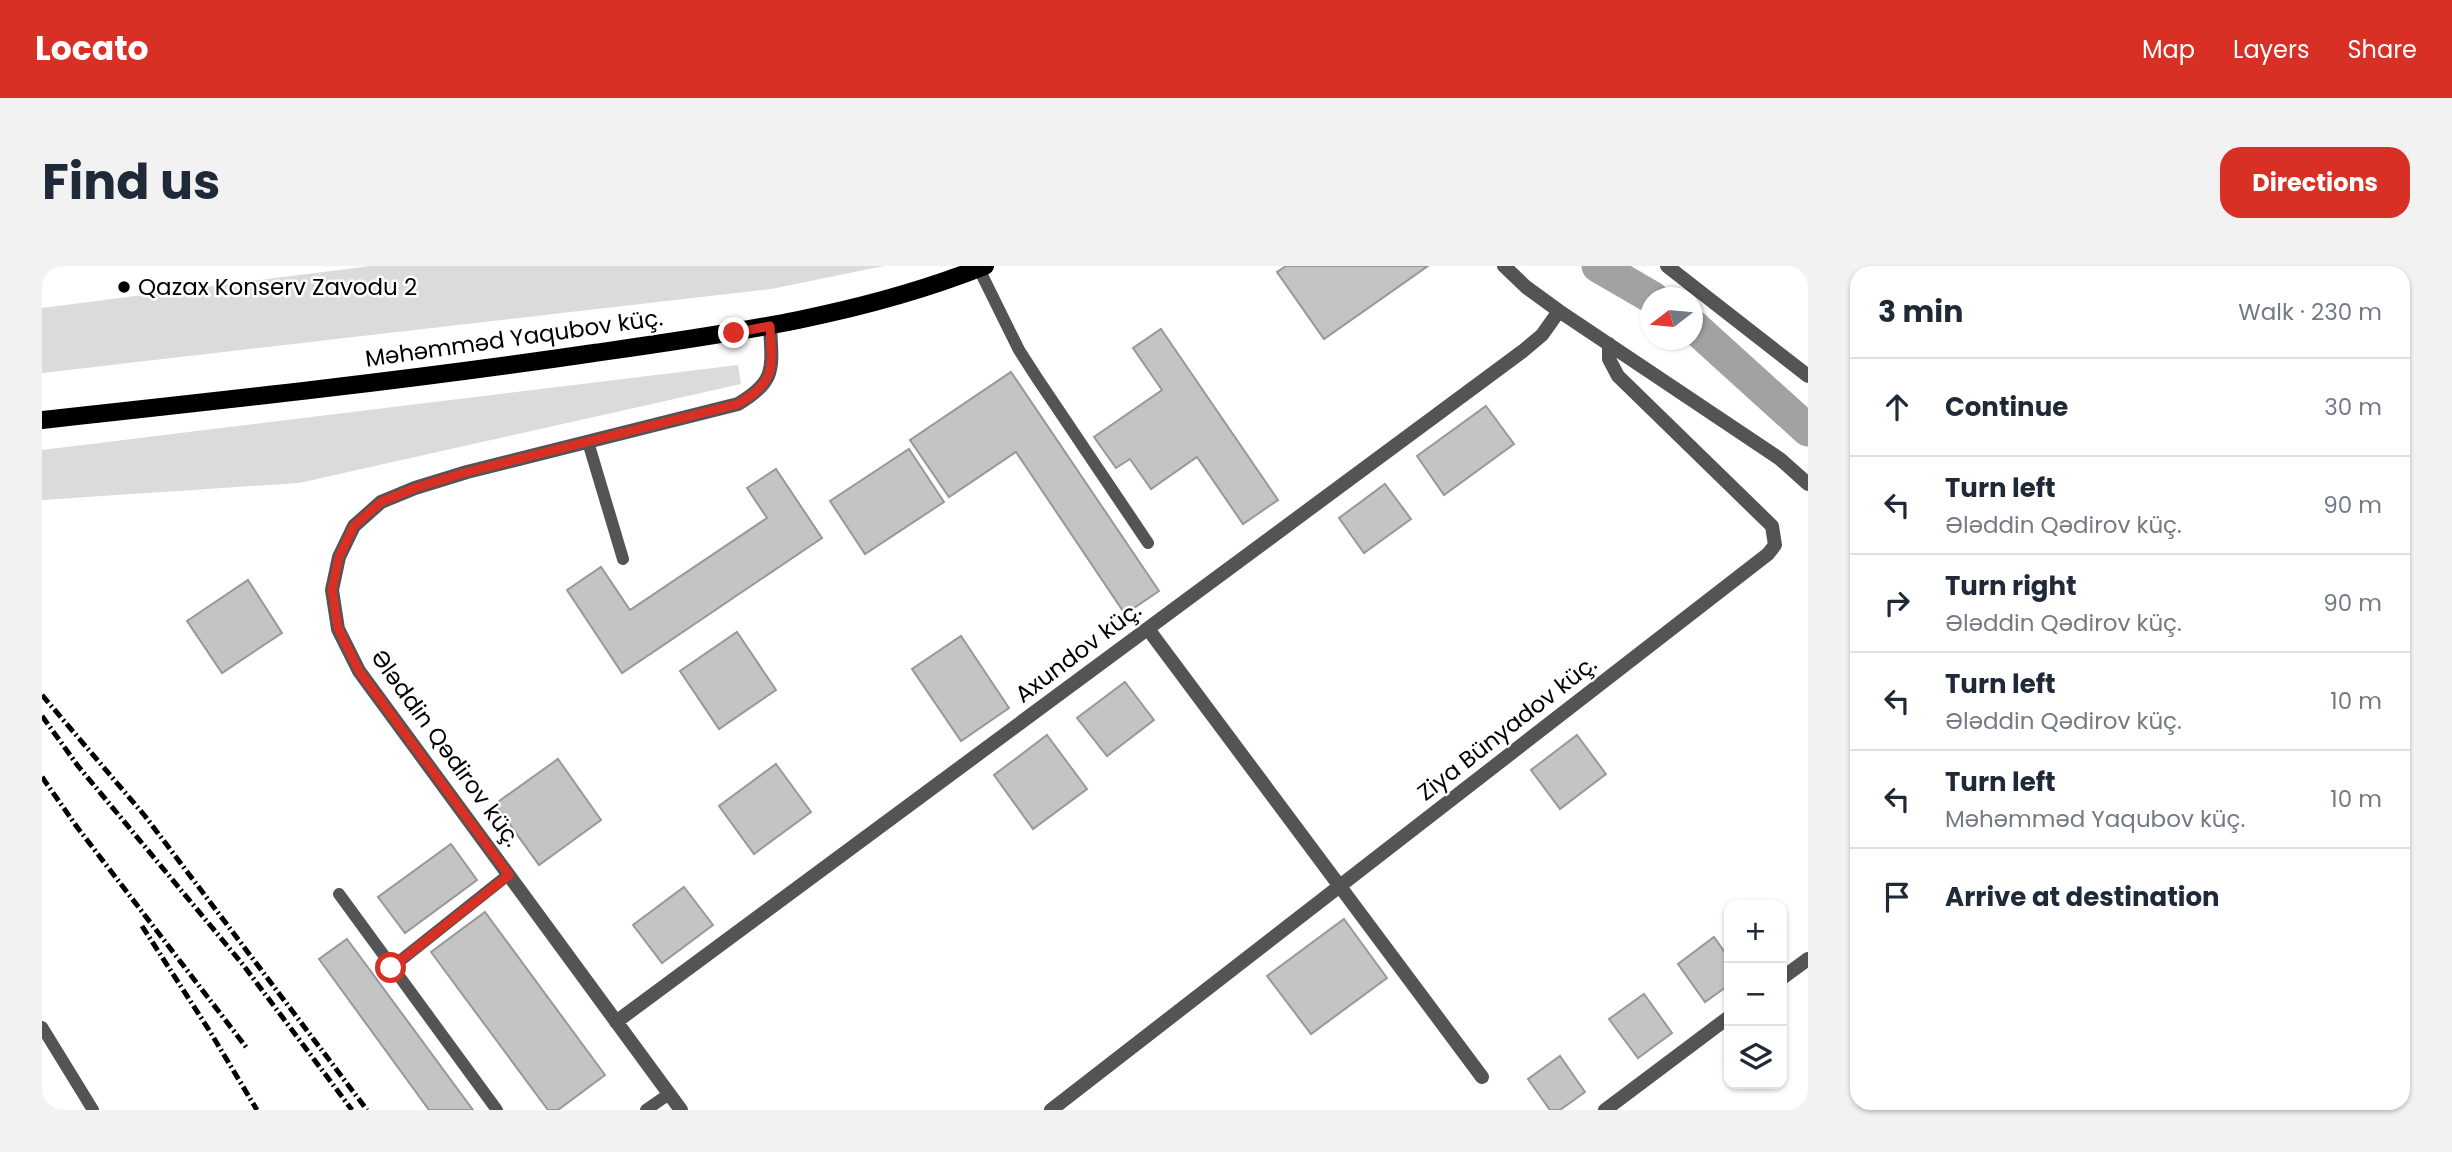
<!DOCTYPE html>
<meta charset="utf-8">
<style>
:root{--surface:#fff;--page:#f2f2f3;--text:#1f2937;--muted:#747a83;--line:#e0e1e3;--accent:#d93025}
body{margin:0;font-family:Poppins,sans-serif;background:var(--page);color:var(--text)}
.controls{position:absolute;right:21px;bottom:21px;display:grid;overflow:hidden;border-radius:14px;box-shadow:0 2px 5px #0004}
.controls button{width:63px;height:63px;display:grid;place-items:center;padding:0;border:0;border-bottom:2px solid var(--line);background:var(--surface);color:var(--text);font:35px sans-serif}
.compass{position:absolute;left:1598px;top:21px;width:63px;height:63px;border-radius:50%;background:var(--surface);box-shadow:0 2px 5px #0004;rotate:254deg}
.stop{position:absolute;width:21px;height:21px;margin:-16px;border:5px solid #d93025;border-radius:50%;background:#fff}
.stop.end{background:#d93025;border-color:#fff;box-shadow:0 2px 7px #0008}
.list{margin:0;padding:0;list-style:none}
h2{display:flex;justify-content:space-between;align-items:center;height:91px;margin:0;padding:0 28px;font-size:30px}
h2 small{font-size:23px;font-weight:400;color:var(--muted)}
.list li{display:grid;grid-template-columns:46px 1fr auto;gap:21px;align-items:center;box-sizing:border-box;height:98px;padding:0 28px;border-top:2px solid var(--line)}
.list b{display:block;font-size:26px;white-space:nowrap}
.list p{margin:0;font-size:23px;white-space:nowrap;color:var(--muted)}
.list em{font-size:23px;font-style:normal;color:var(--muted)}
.icon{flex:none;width:38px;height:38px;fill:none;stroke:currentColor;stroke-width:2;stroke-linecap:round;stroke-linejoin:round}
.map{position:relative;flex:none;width:1766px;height:844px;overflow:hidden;border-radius:21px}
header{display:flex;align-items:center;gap:42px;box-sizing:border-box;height:98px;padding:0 35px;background:var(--accent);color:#fff}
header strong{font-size:33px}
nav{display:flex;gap:38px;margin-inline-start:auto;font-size:24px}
.intro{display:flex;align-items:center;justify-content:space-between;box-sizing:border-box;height:168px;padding:0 42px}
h1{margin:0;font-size:49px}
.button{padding:18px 32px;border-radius:21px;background:var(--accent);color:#fff;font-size:24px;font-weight:700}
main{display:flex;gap:42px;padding:0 42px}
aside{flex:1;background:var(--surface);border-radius:21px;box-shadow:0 2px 5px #0004}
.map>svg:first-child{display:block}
.green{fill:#dbdbdb}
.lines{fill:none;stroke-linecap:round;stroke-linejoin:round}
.canal{stroke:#a2a2a2;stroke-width:33}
.building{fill:#c4c4c4;stroke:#989898;stroke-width:2}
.service{stroke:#545454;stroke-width:12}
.minor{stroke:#545454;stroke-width:14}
.primary{stroke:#000;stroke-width:18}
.rail{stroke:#000;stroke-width:5;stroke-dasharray:10 3.5 2 3.5;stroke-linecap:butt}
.route{stroke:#d93025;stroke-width:9}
.poi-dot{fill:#000;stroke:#fff;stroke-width:2.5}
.labels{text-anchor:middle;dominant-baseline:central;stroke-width:5;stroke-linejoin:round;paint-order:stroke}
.poi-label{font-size:23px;fill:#000;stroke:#fff;text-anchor:start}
.street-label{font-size:23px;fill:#000;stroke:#fff}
</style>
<header>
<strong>Locato</strong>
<nav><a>Map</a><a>Layers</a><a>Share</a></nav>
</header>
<div class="intro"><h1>Find us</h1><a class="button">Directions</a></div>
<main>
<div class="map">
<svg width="1766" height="844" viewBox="0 0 1766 844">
<rect width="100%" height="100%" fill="#fff"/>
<path class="green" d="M328,0H842L729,23L0,107V42Z
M696,99L699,118L257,217L0,234V184Z"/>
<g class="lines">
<path class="canal" d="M1556,0L1611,32
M1650,59L1766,164"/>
</g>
<path class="building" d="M1244,0H1386L1282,73L1235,6Z
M1119,63L1236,234L1201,258L1155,191L1109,223L1088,193L1074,202L1052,171L1120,124L1091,82Z
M969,106L1117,325L1083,348L974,186L907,231L868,174Z
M1444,140L1472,178L1402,229L1375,190Z
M867,183L902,236L823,288L788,235Z
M734,203L780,272L580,407L525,324L559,301L588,344L725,252L705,222Z
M1343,218L1369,253L1322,287L1297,252Z
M206,314L240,367L180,407L145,355Z
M695,366L734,424L677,463L638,405Z
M919,370L967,442L919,475L870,403Z
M1083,416L1112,454L1065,490L1035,452Z
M1005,469L1045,523L991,563L952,509Z
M1535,469L1564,508L1518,543L1489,504Z
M516,493L559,554L497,599L453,538Z
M734,498L769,546L712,588L677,540Z
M409,578L435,614L363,667L336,631Z
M642,621L671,659L620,697L591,659Z
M443,646L563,809L516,844H506L389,686Z
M1302,653L1345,712L1269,768L1225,710Z
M1672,671L1687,692V719L1663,736L1636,698Z
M305,673L431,844H387L277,693Z
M1602,728L1630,767L1596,792L1567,753Z
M1518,790L1543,826L1518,844H1508L1486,813Z"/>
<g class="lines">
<path class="service" d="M937,3L977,84L995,112L1106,277
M546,176L581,293
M297,628L455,844
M349,702L466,609
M0,761L51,844
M604,844L627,828"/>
<path class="minor" d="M1462,0L1484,21L1517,45L1738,193L1766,218
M1625,0L1766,110
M1106,363L1440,811
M1740,712L1766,693
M574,756L1481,85L1500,69L1517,45
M639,844L317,405L296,363L290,324L297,291L312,260L339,236L373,222L425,206L696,138C735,115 730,102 728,60
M1009,844L1726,288L1733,279L1730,260L1576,110L1567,93V78
M1563,844L1687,751"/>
<path class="primary" d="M0,154C184,134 368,114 552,87C685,68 818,50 943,0"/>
<path class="rail" d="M0,429L103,550L325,844
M0,450L36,500L202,700L310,844
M0,511L35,561L204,781
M100,660L167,764L215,844"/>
</g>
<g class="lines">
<path class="route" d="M349,702L467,609L317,405L296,362L290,324L297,291L312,260L339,236L373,222L425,206L696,138C735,115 730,102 728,60L692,67"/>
</g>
<circle class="poi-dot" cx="82" cy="21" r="7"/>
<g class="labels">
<g class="poi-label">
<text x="96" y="21">Qazax Konserv Zavodu 2</text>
</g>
<g class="street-label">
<text transform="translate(472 72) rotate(-8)">Məhəmməd Yaqubov küç.</text>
<text transform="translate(1036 386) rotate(-37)">Axundov küç.</text>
<text transform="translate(1465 462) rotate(-38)">Ziya Bünyadov küç.</text>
<text transform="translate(404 482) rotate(54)">Ələddin Qədirov küç.</text>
</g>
</g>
</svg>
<div class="controls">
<button>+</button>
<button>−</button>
<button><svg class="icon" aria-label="layers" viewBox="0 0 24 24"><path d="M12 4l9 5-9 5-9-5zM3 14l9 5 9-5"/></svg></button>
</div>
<svg class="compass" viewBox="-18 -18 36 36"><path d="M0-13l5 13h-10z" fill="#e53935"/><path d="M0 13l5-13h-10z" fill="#747a83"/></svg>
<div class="stop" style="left:349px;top:702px"></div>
<div class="stop end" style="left:692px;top:67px"></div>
</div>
<aside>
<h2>3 min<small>Walk · 230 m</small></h2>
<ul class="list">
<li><svg class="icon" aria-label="ahead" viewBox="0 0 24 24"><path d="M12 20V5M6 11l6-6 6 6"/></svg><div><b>Continue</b></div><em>30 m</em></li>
<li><svg class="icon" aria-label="left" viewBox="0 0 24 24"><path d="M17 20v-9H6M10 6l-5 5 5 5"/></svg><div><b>Turn left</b><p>Ələddin Qədirov küç.</p></div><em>90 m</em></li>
<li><svg class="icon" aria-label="right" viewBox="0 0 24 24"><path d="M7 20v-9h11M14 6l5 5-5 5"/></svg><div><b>Turn right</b><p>Ələddin Qədirov küç.</p></div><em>90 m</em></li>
<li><svg class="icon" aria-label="left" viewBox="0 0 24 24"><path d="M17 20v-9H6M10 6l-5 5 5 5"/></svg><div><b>Turn left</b><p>Ələddin Qədirov küç.</p></div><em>10 m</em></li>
<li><svg class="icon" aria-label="left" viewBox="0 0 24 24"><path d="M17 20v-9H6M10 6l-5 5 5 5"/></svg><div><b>Turn left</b><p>Məhəmməd Yaqubov küç.</p></div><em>10 m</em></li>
<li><svg class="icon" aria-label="arrive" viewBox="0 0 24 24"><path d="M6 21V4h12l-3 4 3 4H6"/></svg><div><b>Arrive at destination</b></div></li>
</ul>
</aside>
</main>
